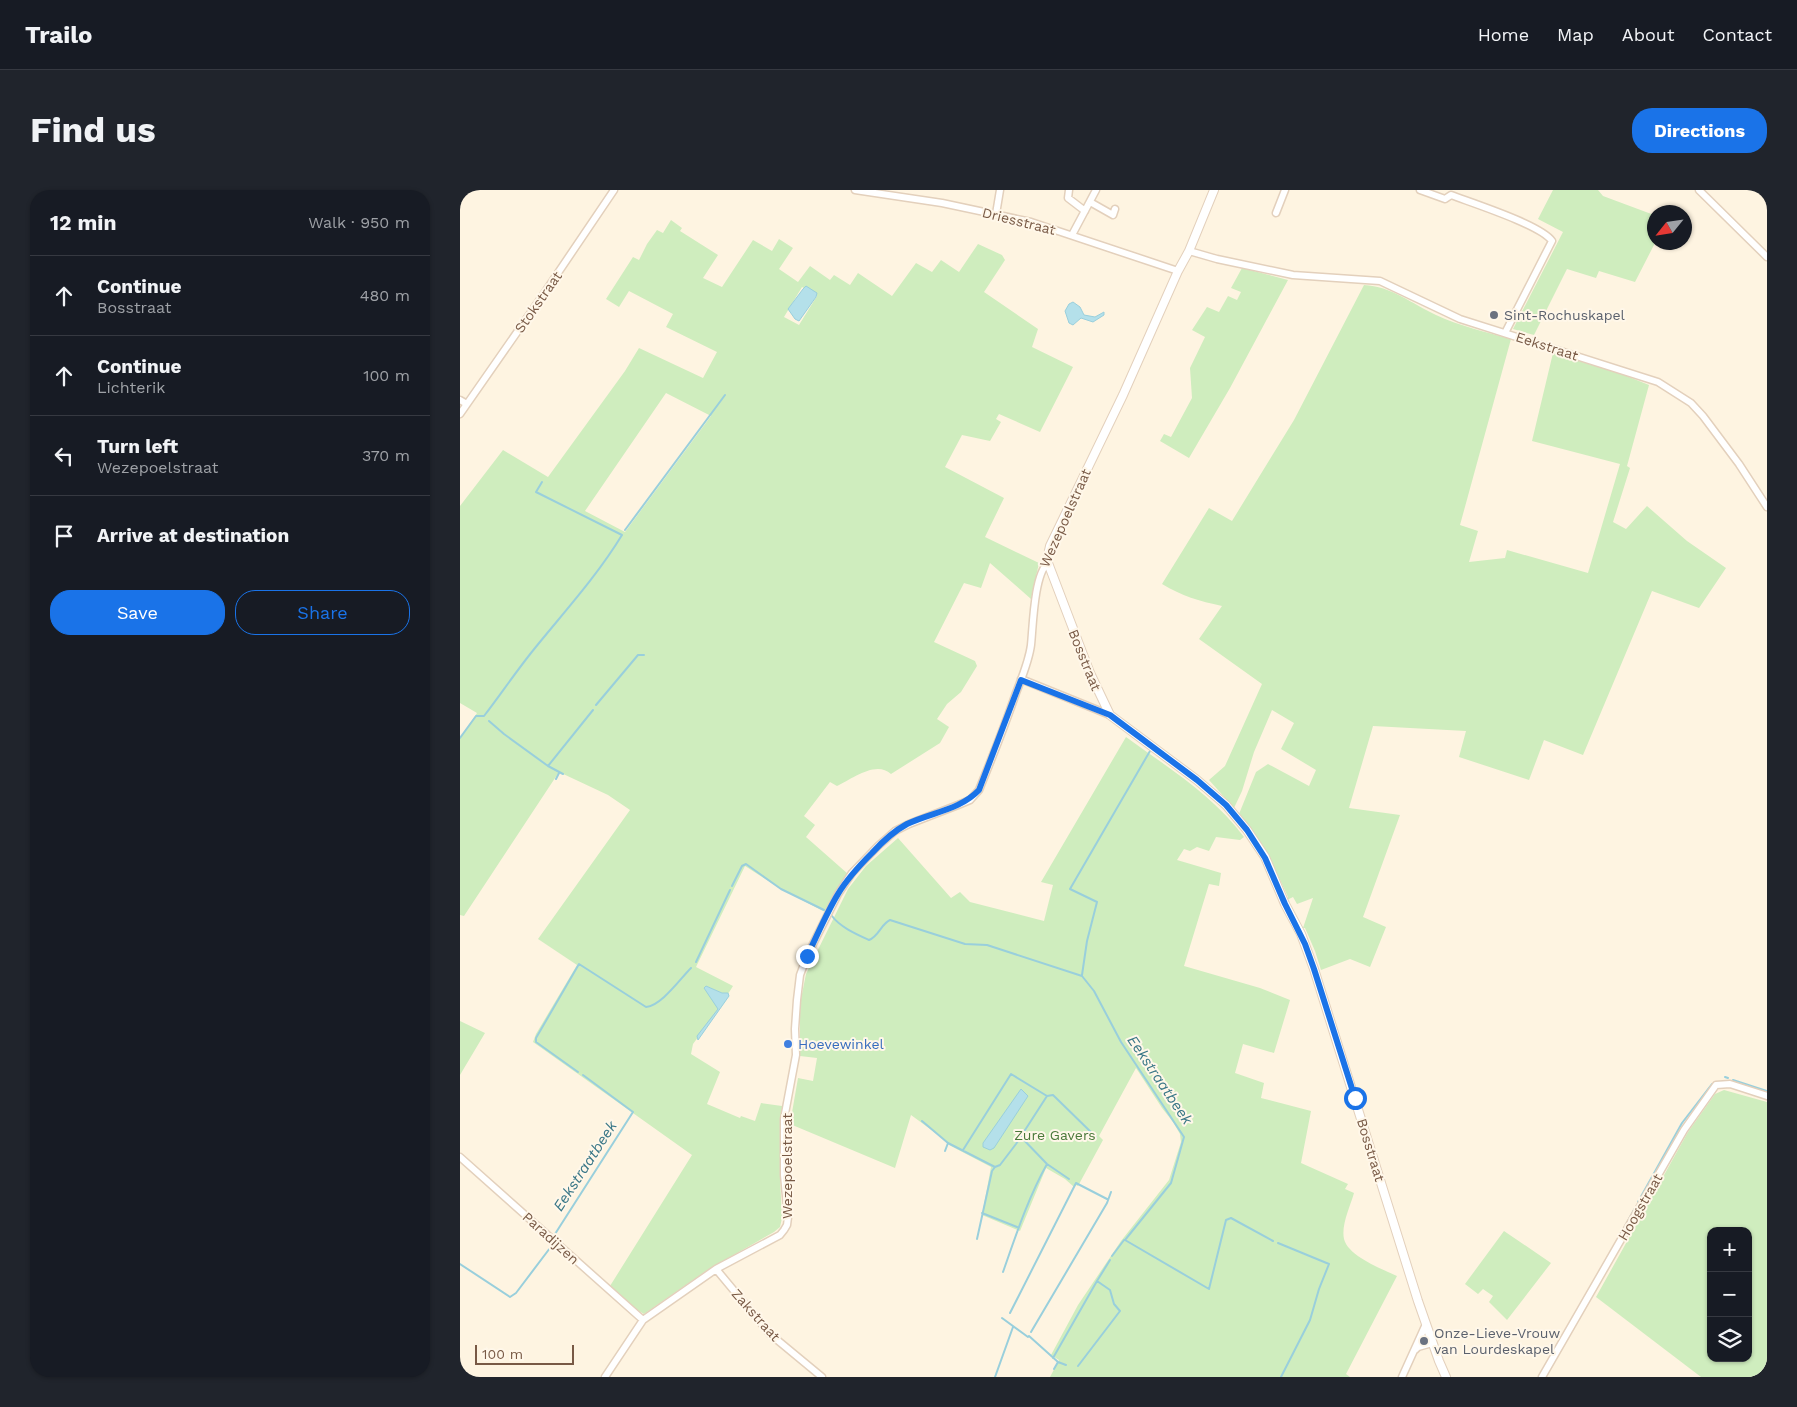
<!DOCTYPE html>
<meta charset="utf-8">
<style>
:root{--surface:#171b24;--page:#20242c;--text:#f1f3f6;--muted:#9ea1a6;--line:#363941;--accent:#1a73e8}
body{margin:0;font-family:"Work Sans",sans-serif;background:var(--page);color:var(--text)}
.controls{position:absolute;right:15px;bottom:15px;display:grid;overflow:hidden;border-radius:10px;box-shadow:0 1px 4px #0004}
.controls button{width:45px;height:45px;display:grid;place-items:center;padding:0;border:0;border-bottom:1px solid var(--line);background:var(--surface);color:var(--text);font:25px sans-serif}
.compass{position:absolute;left:1187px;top:15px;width:45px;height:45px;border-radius:50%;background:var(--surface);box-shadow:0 1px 4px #0004;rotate:240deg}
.scale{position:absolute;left:15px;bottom:12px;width:99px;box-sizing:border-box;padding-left:5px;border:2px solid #785945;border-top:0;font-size:14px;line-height:18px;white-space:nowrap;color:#785945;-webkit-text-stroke:4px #fff7e9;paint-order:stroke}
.stop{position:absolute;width:15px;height:15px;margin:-11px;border:4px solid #1a73e8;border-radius:50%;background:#fff}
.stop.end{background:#1a73e8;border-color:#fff;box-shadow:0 1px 5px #0008}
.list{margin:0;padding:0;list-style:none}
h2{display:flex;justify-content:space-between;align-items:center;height:65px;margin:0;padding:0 20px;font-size:21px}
h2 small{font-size:16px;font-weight:400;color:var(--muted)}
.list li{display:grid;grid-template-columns:32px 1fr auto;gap:15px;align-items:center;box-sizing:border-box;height:80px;padding:0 20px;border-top:1px solid var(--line)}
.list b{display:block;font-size:19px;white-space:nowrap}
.list p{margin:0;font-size:16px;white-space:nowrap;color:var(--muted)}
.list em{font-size:16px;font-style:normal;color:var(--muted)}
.actions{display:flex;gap:10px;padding:15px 20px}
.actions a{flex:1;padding:11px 0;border:1px solid var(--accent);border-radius:20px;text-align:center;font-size:18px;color:var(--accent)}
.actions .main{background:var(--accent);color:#fff}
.icon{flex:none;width:28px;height:28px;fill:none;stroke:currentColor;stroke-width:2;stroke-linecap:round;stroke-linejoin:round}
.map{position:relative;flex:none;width:1307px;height:1187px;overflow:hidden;border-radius:20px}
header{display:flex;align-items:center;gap:30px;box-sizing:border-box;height:70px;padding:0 25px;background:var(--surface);border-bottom:1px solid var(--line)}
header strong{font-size:24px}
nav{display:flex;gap:28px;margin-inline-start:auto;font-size:18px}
.intro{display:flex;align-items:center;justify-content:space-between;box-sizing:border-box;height:120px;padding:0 30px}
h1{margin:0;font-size:35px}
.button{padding:12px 22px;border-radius:20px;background:var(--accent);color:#fff;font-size:18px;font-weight:700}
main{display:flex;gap:30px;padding:0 30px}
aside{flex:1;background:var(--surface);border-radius:20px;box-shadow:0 1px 4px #0004}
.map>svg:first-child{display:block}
.green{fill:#cfedbe;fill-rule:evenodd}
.water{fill:#b4e0ea;stroke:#99cfdc}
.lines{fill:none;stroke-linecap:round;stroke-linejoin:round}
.stream{stroke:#99cfdc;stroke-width:2}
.minor-casing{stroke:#e3d0bc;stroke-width:9}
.tertiary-casing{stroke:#e3d0bc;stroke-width:10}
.minor{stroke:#fff;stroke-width:6}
.tertiary{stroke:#fff;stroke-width:8}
.route{stroke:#1a73e8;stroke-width:6}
.worship-dot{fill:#6b7280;stroke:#fff7e9;stroke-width:2}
.shop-dot{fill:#3f7fe0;stroke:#fff7e9;stroke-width:2}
.labels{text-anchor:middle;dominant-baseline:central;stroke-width:4;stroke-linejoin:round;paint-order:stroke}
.street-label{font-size:14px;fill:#785945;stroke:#fff7e9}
.worship-label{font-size:14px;fill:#5b616d;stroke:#fff7e9;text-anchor:start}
.shop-label{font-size:14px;fill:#366cbe;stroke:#fff7e9;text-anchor:start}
.park-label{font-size:14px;fill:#4a793a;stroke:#fff7e9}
.water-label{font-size:15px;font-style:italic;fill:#3a7787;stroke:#fff7e9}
</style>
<header>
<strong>Trailo</strong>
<nav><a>Home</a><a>Map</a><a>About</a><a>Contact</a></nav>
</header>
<div class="intro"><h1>Find us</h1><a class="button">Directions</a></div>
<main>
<aside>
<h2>12 min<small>Walk · 950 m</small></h2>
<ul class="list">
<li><svg class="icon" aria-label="ahead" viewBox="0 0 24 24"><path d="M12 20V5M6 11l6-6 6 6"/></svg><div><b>Continue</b><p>Bosstraat</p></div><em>480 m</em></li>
<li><svg class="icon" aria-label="ahead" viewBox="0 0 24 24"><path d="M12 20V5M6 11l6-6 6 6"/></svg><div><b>Continue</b><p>Lichterik</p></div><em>100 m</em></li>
<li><svg class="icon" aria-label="left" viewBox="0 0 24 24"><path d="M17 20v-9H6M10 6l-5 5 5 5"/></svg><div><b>Turn left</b><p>Wezepoelstraat</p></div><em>370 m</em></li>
<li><svg class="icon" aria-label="arrive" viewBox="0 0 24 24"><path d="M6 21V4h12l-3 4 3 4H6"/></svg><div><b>Arrive at destination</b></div></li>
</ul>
<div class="actions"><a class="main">Save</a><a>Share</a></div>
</aside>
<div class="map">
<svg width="1307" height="1187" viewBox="0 0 1307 1187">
<rect width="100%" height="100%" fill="#fef4e1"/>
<path class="green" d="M1093,0H1138L1143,6L1194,25L1195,53L1175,92L1139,81L1136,88L1107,79L1074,145L1053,139L1103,42L1078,29Z
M211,30L222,38L220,41L258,65L243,88L262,97L293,50L312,61L319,49L333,58L319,79L338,92L350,76L370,90L374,85L390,95L398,83L432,106L456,73L472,82L481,70L499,82L518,54L542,65L545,70L524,102L578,139L572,157L613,177L580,242L539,224L536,229L541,232L530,251L502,245L485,277L544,308L525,347L579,373L571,409L530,373L521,398L504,393L474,452L515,471L517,476L501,502L487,514L477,529L489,537L480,553L431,584C416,570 392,589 377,596L370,592L344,626L355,635L346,647L388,684L365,722L321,699L285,676L236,777L273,796L268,804L262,803L246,796L244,798L259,819L233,854L231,864L260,882L247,914L280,928L281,926L295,931L301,913L322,916L320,989L322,1028L320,1037L314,1042L249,1079L184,1124L174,1118L150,1096L232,965L73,852L76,844L117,775L78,749L170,620L148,605L99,582L4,726L0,725V548L17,523L0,513V316L43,260L88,287L165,181L179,158L243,188L257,162L206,137L213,124L169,101L159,117L146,109L173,67L179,70L187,54L197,40L203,43ZM342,97L357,106L339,135L324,127ZM206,203L251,226L165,342L125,321Z
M782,78L828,90L770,198L729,268L700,251L704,244L711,247L732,208L730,178L745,147L732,140L747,117L759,122L768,106L777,110L781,102L771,98Z
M904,95C931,96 952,114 976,125C1000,136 1025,142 1051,149L1000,335L1018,341L1009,372L1045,368L1047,360L1128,383L1160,274L1072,251L1093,163L1164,185L1189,195L1167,276L1170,278L1153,332L1166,339L1187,316L1227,351L1266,378L1239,418L1192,401L1123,565L1084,550L1069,590L999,567L1006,541L913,536L889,618L940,625L903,727L926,737L910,777L890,769L861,780L855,761L845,738H843L853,708L837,714L833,707L827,710L828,707L807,662L779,624L796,582L808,574L849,596L856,580L821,559L834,533L812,520L794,562L782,601L774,618L749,590L765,576L802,494L739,449L762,416C739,411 722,406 702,394L749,318L772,331L834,230Z
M666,547C707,577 753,605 784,647L780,650L756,647L749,661L737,657L730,661L724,659L717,670L761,683L759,696L749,694L724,776L800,798L830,810L814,863L783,854L775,883L804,893L801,908L851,921L841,973L888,994L885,999L894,1003C890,1017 881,1035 884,1049C888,1066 922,1079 937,1086L886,1184L890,1187H590L599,1170L591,1165L618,1115L661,1051L709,990L721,952L720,944L713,932L702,918L676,878L639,946L643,950L618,996L616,995L614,997L605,989L586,978L560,1041L522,1025L531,977L489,955L481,947L451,925L435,978L330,934L338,888L353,891L357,868L340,866V814L346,784L388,699L406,676L438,648L491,708L500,702L510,712L584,731L593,695L581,692Z
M0,831L25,843L0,885Z
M1264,900L1307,912V1187H1241L1136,1107L1228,942L1255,904ZM1251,1041H1288V1168H1251Z
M1044,1041L1091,1073L1047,1130L1029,1112L1033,1106L1023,1099L1018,1104L1005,1094Z"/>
<path class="water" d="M346,96L357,103L356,107L339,131L335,129L328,119L343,99Z
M613,112L620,117L624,125L635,127L644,122V125L633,132L621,128L613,135L609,133L605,121L609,114Z
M246,796L262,803H268L269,806L238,850L237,846L258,819L244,798Z
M561,899L568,906L534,958L530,960L523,957V953Z"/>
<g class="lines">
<path class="stream" d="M165,340L265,205
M136,515L178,465H184
M29,531L44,544L88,576L133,520
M0,548L16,526H24C41,504 57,480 75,458C105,421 137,386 162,345L76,302L82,292
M88,576L103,584
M96,589L99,583
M272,696L282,676L286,674L321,699L364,720
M372,726C380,737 396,744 409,750C419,746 421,734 430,730L505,754L527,755L622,786L634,801L661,852L724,947L711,993L665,1050L749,1099L766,1030L771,1028L813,1051
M236,772L270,700
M622,785L627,751L637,712L610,699L690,561
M118,882L76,852V848L119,774L186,817C201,816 220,789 231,778
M1265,887L1268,888
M1273,890L1307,901
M587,906L593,905L636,947
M462,931L488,953L535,977
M560,946L587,974L609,989
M503,960L551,884L587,906L556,954L540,975L535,977L532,981L517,1049
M485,961L488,953
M1178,1012L1222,933L1252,894
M522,1023L557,1037
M95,1044L173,922L123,885
M818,1053L869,1074L859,1099L850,1130L821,1187
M1156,1053L1175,1018
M652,1066L664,1050
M0,1074L50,1107L56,1103L90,1058
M543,1082C556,1045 568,1008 587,974
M550,1123L616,993L647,1009
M542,1128L568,1147
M571,1142L647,1013L651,1002
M569,1146L598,1172L594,1179
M593,1168L637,1091
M598,1172L606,1175
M618,1176L660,1121L654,1114L650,1100L637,1091L650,1070
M535,1187L553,1137"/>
<g class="minor-casing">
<path id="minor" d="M395,0L482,13L571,32L718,81
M609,0L608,8L625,21
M960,0L985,9L991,5C1012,13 1081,35 1092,51L1045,143
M1239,0L1307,67
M630,12L653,25L655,19
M816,23L825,0
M536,24L540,0
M612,45L636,0
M729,61L757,69L833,85L920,91L1000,129L1198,192L1231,213L1243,226L1279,274L1307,317
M0,210L7,214
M0,224L83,105L154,0
M561,489L650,525
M0,967L183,1130
M256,1079L310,1144L362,1187
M955,1160L958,1157L972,1153
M145,1187L183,1130L256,1079L320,1045L324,1040L327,1035L328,1027L324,985V929L336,865L335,839L337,810L340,785L347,766L378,704L392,683L418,656L435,641L449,634L498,615L510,610L519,600C532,568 545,535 556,503C562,487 569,471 571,455C573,436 574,384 588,373
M942,1187L966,1134
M1082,1187L1224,940L1256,895L1270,894L1307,906"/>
</g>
<g class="tertiary-casing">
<path id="tertiary" d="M754,0L729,61L718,81L663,205L590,356L588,365V373L630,483L650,525L737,590L766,615L787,640L805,667L825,714L841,744L854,779L958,1111L979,1171L986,1187"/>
</g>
<use href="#minor" class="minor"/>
<use href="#tertiary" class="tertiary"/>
</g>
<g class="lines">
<path class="route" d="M347,766C357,746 366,724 378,704C387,689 399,676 412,663C422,652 434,641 447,634C472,622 500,620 519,600L561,490L650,525L737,590L766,615L787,640L805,668L825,714L845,754L854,779L895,908"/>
</g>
<g class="worship-dot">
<circle cx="1034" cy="125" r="5"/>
<circle cx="964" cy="1151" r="5"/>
</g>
<circle class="shop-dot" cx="328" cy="854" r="5"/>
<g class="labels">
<g class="street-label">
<text transform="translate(559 31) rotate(14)">Driesstraat</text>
<text transform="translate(78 112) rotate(-55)">Stokstraat</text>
<text transform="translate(1087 156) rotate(18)">Eekstraat</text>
<text transform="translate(605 328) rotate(-66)">Wezepoelstraat</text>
<text transform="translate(625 470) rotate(68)">Bosstraat</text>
<text transform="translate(911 960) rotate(73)">Bosstraat</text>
<text transform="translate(327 976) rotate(-90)">Wezepoelstraat</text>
<text transform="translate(1180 1017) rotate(-60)">Hoogstraat</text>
<text transform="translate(91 1048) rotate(42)">Paradijzen</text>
<text transform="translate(296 1125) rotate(48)">Zakstraat</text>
</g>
<g class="worship-label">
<text x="1044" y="125">Sint-Rochuskapel</text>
<text x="974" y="1143">Onze-Lieve-Vrouw<tspan x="974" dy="16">van Lourdeskapel</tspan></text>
</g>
<g class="shop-label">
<text x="338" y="854">Hoevewinkel</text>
</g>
<g class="park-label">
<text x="595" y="945">Zure Gavers</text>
</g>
<g class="water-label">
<text transform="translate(700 890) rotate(56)">Eekstraatbeek</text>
<text transform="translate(125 976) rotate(-57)">Eekstraatbeek</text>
</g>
</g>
</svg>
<div class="controls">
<button>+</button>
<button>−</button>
<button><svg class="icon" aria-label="layers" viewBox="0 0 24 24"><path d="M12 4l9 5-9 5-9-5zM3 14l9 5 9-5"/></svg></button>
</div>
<svg class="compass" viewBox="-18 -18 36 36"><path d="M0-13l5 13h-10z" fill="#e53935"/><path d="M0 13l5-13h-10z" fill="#9ea1a6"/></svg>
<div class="scale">100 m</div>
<div class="stop" style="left:895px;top:908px"></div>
<div class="stop end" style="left:347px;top:766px"></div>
</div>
</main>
